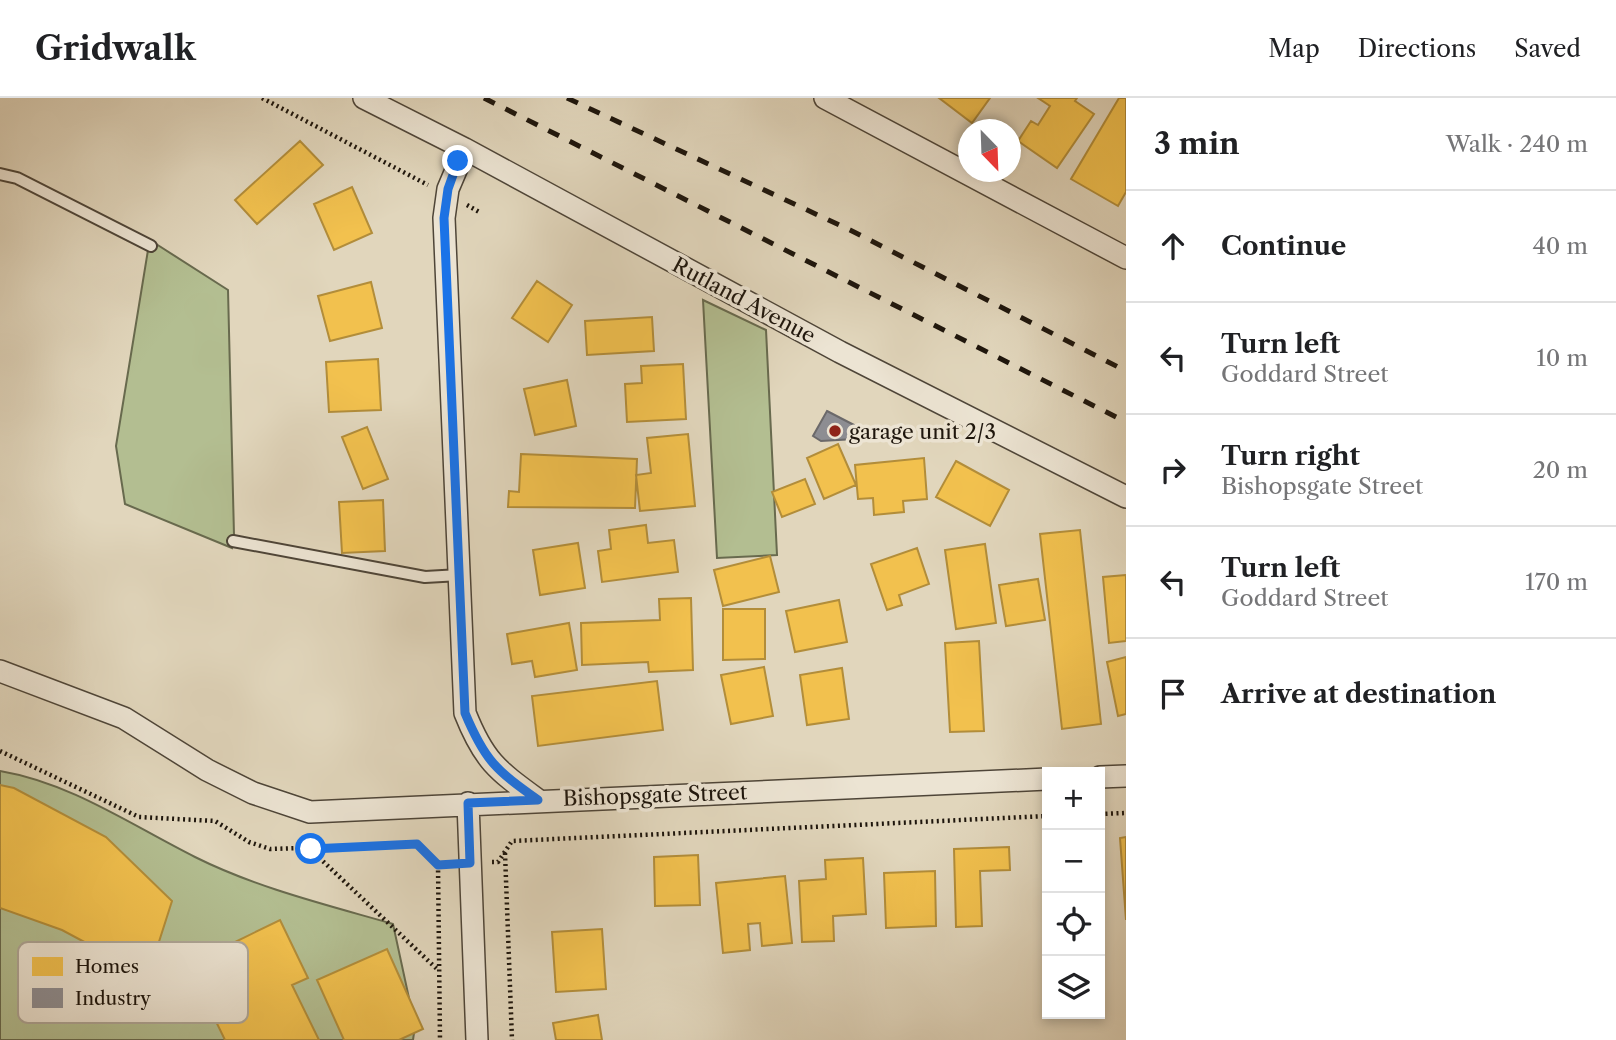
<!DOCTYPE html>
<meta charset="utf-8">
<style>
:root{--surface:#fff;--page:#f6f6f6;--text:#202124;--muted:#757577;--line:#e0e0e0}
body{margin:0;font-family:"Libre Caslon Text",serif;background:var(--page);color:var(--text)}
.controls{position:absolute;right:21px;bottom:21px;display:grid;overflow:hidden;border-radius:0px;box-shadow:0 4px 10px #0003}
.controls button{width:63px;height:63px;display:grid;place-items:center;padding:0;border:0;border-bottom:2px solid var(--line);background:var(--surface);color:var(--text);font:35px sans-serif}
.compass{position:absolute;left:958px;top:21px;width:63px;height:63px;border-radius:50%;background:var(--surface);box-shadow:0 4px 10px #0003;rotate:157deg}
.stop{position:absolute;width:21px;height:21px;margin:-16px;border:5px solid #1a73e8;border-radius:50%;background:#fff}
.stop.end{background:#1a73e8;border-color:#fff;box-shadow:0 2px 7px #0008}
.list{margin:0;padding:0;list-style:none}
h2{display:flex;justify-content:space-between;align-items:center;height:91px;margin:0;padding:0 28px;font-size:30px}
h2 small{font-size:23px;font-weight:400;color:var(--muted)}
.list li{display:grid;grid-template-columns:46px 1fr auto;gap:21px;align-items:center;box-sizing:border-box;height:112px;padding:0 28px;border-top:2px solid var(--line)}
.list b{display:block;font-size:26px;white-space:nowrap}
.list p{margin:0;font-size:23px;white-space:nowrap;color:var(--muted)}
.list em{font-size:23px;font-style:normal;color:var(--muted)}
.icon{flex:none;width:38px;height:38px;fill:none;stroke:currentColor;stroke-width:2;stroke-linecap:round;stroke-linejoin:round}
.map{position:relative;flex:none;width:1126px;height:942px;overflow:hidden}
header{display:flex;align-items:center;gap:42px;box-sizing:border-box;height:98px;padding:0 35px;background:var(--surface);border-bottom:2px solid var(--line)}
header strong{font-size:33px}
nav{display:flex;gap:38px;margin-inline-start:auto;font-size:24px}
main{display:flex}
aside{flex:1;background:var(--surface)}
.map>svg:first-child{display:block}
.green{fill:#b3be91;stroke:#686a4e;stroke-width:2}
.homes{fill:#f2c14e;stroke:#b28d3a;stroke-width:2}
.industry{fill:#8d8d92;stroke:#6b696a;stroke-width:2}
.lines{fill:none;stroke-linecap:round;stroke-linejoin:round}
.lane-casing{stroke:#4e4538;stroke-width:14}
.street-casing{stroke:#4e4538;stroke-width:24}
.path{stroke:#1d150c;stroke-width:4.5;stroke-dasharray:2 3.5;stroke-linecap:butt}
.lane{stroke:#ece4d3;stroke-width:10}
.street{stroke:#ece4d3;stroke-width:21}
.rail{stroke:#1d150c;stroke-width:5;stroke-dasharray:12 12;stroke-linecap:butt}
.route{stroke:#1a73e8;stroke-width:9}
.poi-dot{fill:#8f2418;stroke:#ece4d3;stroke-width:2.5}
.labels{text-anchor:middle;dominant-baseline:central;stroke-width:7;stroke-linejoin:round;paint-order:stroke}
.street-label{font-size:21px;fill:#1d150c;stroke:#ece4d3}
.poi-label{font-size:21px;fill:#1d150c;stroke:#ece4d3;text-anchor:start}
.key{fill:#ece4d3;stroke:#aea697;stroke-width:2}
.key-label{font-size:19px;fill:#1d150c}
</style>
<header>
<strong>Gridwalk</strong>
<nav><a>Map</a><a>Directions</a><a>Saved</a></nav>
</header>
<main>
<div class="map">
<svg width="1126" height="942" viewBox="0 0 1126 942">
<rect width="100%" height="100%" fill="#e1d6bc"/>
<filter id="stains"><feTurbulence type="fractalNoise" baseFrequency=".00286" numOctaves="4"/><feColorMatrix values="0 0 0 0 .2 0 0 0 0 .09 0 0 0 0 .02 0 0 0 .5 -.17"/></filter>
<radialGradient id="worn" r=".72"><stop offset=".6" stop-color="#630" stop-opacity="0"/><stop offset="1" stop-color="#630" stop-opacity=".3"/></radialGradient>
<path class="green" d="M153,144L228,192L234,437L232,450L125,406L116,348L148,152Z
M703,202L766,232L777,457L717,460Z
M0,673C71,685 131,727 195,759C257,790 327,807 393,826L415,928L413,942H0Z"/>
<path class="homes" d="M939,0H990L972,25Z
M1038,0H1077L1075,3L1094,16L1057,70L1018,43L1031,23L1038,27L1050,8Z
M1119,0H1126V94L1118,108L1071,81Z
M300,43L323,67L257,126L235,102Z
M352,89L372,135L334,152L314,106Z
M537,183L572,207L548,244L512,220Z
M371,184L382,230L330,243L318,198Z
M652,219L654,253L587,257L585,223Z
M378,261L381,312L329,314L326,264Z
M683,266L686,321L627,324L625,286L642,285L641,268Z
M567,282L576,328L535,337L524,291Z
M367,329L388,381L363,391L342,339Z
M688,336L695,408L640,413L636,377L651,375L647,340Z
M838,346L856,387L824,401L807,360Z
M521,356L637,361L635,410L508,409L509,393L519,394Z
M924,360L927,401L903,403L904,414L874,417L873,400L858,401L855,367Z
M956,363L1009,392L990,428L936,399Z
M805,381L815,406L782,419L772,394Z
M383,402L385,453L342,455L339,404Z
M646,427L648,445L674,442L678,474L602,484L598,453L611,451L609,432Z
M1080,432L1101,626L1062,631L1040,436Z
M578,445L585,490L540,497L533,452Z
M985,446L996,525L956,531L945,452Z
M917,450L929,486L899,497L902,507L887,512L871,466Z
M770,458L779,494L723,508L714,472Z
M1126,477V543L1109,545L1103,479Z
M1038,481L1045,522L1006,528L999,487Z
M691,500L693,572L649,574L648,564L582,567L581,525L660,522L659,501Z
M839,502L847,544L795,554L786,513Z
M723,511H765V561L723,562Z
M569,525L577,572L535,579L532,563L512,566L507,536Z
M979,543L984,633L950,634L945,545Z
M1126,559V616L1118,618L1107,564Z
M764,569L773,618L731,626L721,577Z
M842,570L849,621L807,627L800,577Z
M657,583L663,632L538,648L532,598Z
M0,687L14,690L106,739L172,803L148,878L62,832L0,810Z
M1126,739V822L1120,740Z
M1009,749L1010,772L980,773L982,828L956,829L954,751Z
M1043,756H1047V821H1044Z
M698,757L700,807L655,808L654,759Z
M863,760L866,816L833,818L834,843L802,844L799,783L826,781L825,762Z
M935,773L936,828L886,830L884,775Z
M785,778L792,845L762,848L760,825L748,826L750,852L723,855L716,785Z
M280,822L308,880L292,887L319,942H225L205,901L223,892L216,879L243,866L233,845Z
M602,831L606,891L556,894L552,834Z
M387,851L423,931L399,942H344L317,882Z
M598,917L602,942H556L553,925Z"/>
<path class="industry" d="M827,313L854,327L855,341L821,343L813,338Z"/>
<g class="lines">
<g class="lane-casing">
<path id="lane" d="M0,76L17,80L151,148
M233,443L425,479L460,477"/>
</g>
<g class="street-casing">
<path id="street" d="M364,0L465,51L840,254L1126,399
M825,0L1126,160
M465,51L448,91L444,120L465,615C484,663 497,672 538,702
M0,573L124,620L207,672L253,695L310,714L1047,681
M1100,679L1126,678
M468,705L477,942"/>
</g>
<path class="path" d="M262,0L428,87
M467,107L481,115
M0,653L139,719L215,723L249,744L270,751L417,746L438,767L449,766
M1100,716L1126,715
M311,752L437,871
M505,755L512,942
M492,764H498L512,743L1047,718
M438,767L440,942"/>
<use href="#lane" class="lane"/>
<use href="#street" class="street"/>
<path class="rail" d="M484,0L1126,324
M567,0L850,132L1126,273"/>
</g>
<g class="lines">
<path class="route" d="M311,751L417,746L438,767L470,765L468,705L538,702C496,672 485,663 465,615L444,120L448,91L458,63"/>
</g>
<circle class="poi-dot" cx="835" cy="333" r="7"/>
<g class="labels">
<g class="street-label">
<text transform="translate(744 202) rotate(28)">Rutland Avenue</text>
<text transform="translate(655 697) rotate(-2)">Bishopsgate Street</text>
</g>
<g class="poi-label">
<text x="849" y="333">garage unit 2/3</text>
</g>
</g>
<rect x="18" y="844" width="230" height="81" rx="10" class="key"/>
<rect x="32" y="859" width="31" height="19" fill="#f2c14e"/>
<rect x="32" y="890" width="31" height="20" fill="#8d8d92"/>
<g class="key-label">
<text x="75" y="875">Homes</text>
<text x="75" y="907">Industry</text>
</g>
<rect width="100%" height="100%" filter="url(#stains)"/>
<rect width="100%" height="100%" fill="url(#worn)"/>
</svg>
<div class="controls">
<button>+</button>
<button>−</button>
<button><svg class="icon" aria-label="locate" viewBox="0 0 24 24"><circle cx="12" cy="12" r="6"/><path d="M12 2v4M12 18v4M2 12h4M18 12h4"/></svg></button>
<button><svg class="icon" aria-label="layers" viewBox="0 0 24 24"><path d="M12 4l9 5-9 5-9-5zM3 14l9 5 9-5"/></svg></button>
</div>
<svg class="compass" viewBox="-18 -18 36 36"><path d="M0-13l5 13h-10z" fill="#e53935"/><path d="M0 13l5-13h-10z" fill="#757577"/></svg>
<div class="stop" style="left:311px;top:751px"></div>
<div class="stop end" style="left:458px;top:63px"></div>
</div>
<aside>
<h2>3 min<small>Walk · 240 m</small></h2>
<ul class="list">
<li><svg class="icon" aria-label="ahead" viewBox="0 0 24 24"><path d="M12 20V5M6 11l6-6 6 6"/></svg><div><b>Continue</b></div><em>40 m</em></li>
<li><svg class="icon" aria-label="left" viewBox="0 0 24 24"><path d="M17 20v-9H6M10 6l-5 5 5 5"/></svg><div><b>Turn left</b><p>Goddard Street</p></div><em>10 m</em></li>
<li><svg class="icon" aria-label="right" viewBox="0 0 24 24"><path d="M7 20v-9h11M14 6l5 5-5 5"/></svg><div><b>Turn right</b><p>Bishopsgate Street</p></div><em>20 m</em></li>
<li><svg class="icon" aria-label="left" viewBox="0 0 24 24"><path d="M17 20v-9H6M10 6l-5 5 5 5"/></svg><div><b>Turn left</b><p>Goddard Street</p></div><em>170 m</em></li>
<li><svg class="icon" aria-label="arrive" viewBox="0 0 24 24"><path d="M6 21V4h12l-3 4 3 4H6"/></svg><div><b>Arrive at destination</b></div></li>
</ul>
</aside>
</main>
